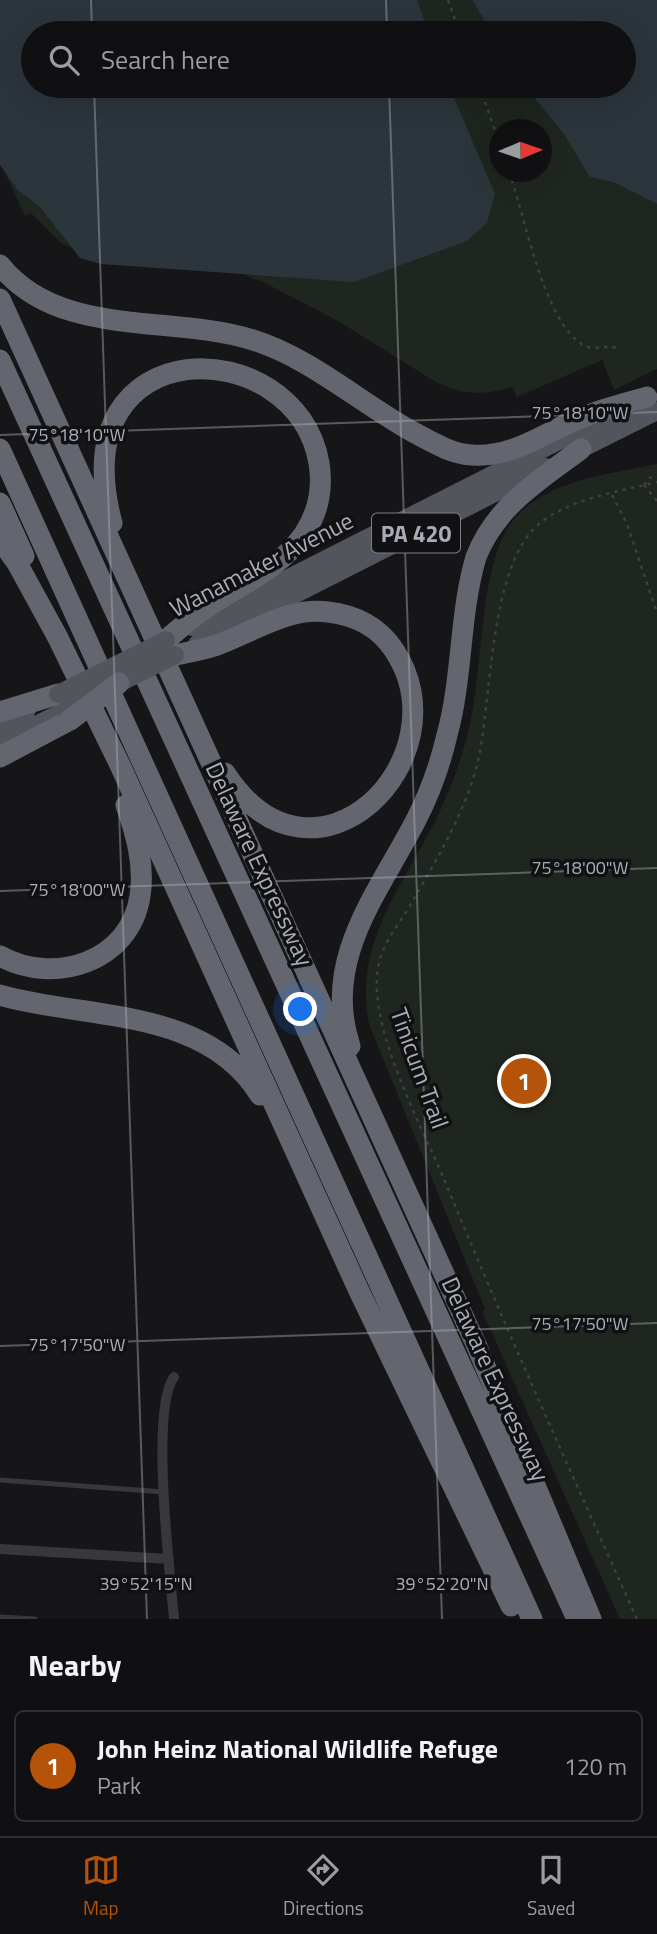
<!DOCTYPE html>
<meta charset="utf-8">
<style>
:root{--surface:#101012;--page:#19191b;--text:#f1f3f6;--muted:#9c9d9f;--line:#303032;--accent:#b45309}
body{margin:0;font-family:"Titillium Web",sans-serif;background:var(--page);color:var(--text)}
.compass{position:absolute;left:489px;top:119px;width:63px;height:63px;border-radius:50%;background:var(--surface);box-shadow:0 7px 28px #0002;rotate:88deg}
.you{position:absolute;left:301px;top:1010px;width:24px;height:24px;margin:-18px;border:5px solid #fff;border-radius:50%;background:#1a73e8;box-shadow:0 0 0 10px #1a73e833}
.badge{display:grid;place-items:center;width:46px;height:46px;border-radius:50%;background:var(--accent);color:#fff;font-size:23px;font-weight:700}
.pin{position:absolute;translate:-50% -50%;border:4px solid #fff;box-shadow:0 2px 7px #0006}
.list{margin:0;padding:0;list-style:none}
h2{display:flex;justify-content:space-between;align-items:center;height:91px;margin:0;padding:0 28px;font-size:30px}
h2 small{font-size:23px;font-weight:400;color:var(--muted)}
.list li{display:grid;grid-template-columns:46px 1fr auto;gap:21px;align-items:center;box-sizing:border-box;height:112px;margin:0 14px 14px;padding:0 14px;border:2px solid var(--line);border-radius:10px}
.list b{display:block;font-size:26px;white-space:nowrap}
.list p{margin:0;font-size:23px;white-space:nowrap;color:var(--muted)}
.list em{font-size:23px;font-style:normal;color:var(--muted)}
.icon{flex:none;width:38px;height:38px;fill:none;stroke:currentColor;stroke-width:2;stroke-linecap:round;stroke-linejoin:round}
.map{position:relative;flex:none;width:657px;height:1619px;overflow:hidden}
.search{position:absolute;background:var(--surface);box-shadow:0 7px 28px #0002;left:21px;right:21px;top:21px;height:77px;display:flex;align-items:center;gap:18px;box-sizing:border-box;padding:0 24px;border-radius:38px;color:var(--muted);font-size:26px}
.sheet{height:217px;background:var(--surface)}
nav{display:flex;justify-content:space-around;align-items:center;box-sizing:border-box;height:98px;border-top:2px solid var(--line);background:var(--surface);font-size:19px;color:var(--muted)}
nav a{display:grid;justify-items:center;gap:4px}
nav .on{color:var(--accent)}
.map>svg:first-child{display:block}
.green{fill:#1e261f;fill-rule:evenodd}
.water{fill:#2c353c}
.lines{fill:none;stroke-linecap:round;stroke-linejoin:round}
.path{stroke:#3d3f44;stroke-width:2.5;stroke-dasharray:3.5 5;stroke-linecap:butt}
.lane{stroke:#37383d;stroke-width:5}
.street{stroke:#37383d;stroke-width:10}
.primary{stroke:#53555c;stroke-width:18}
.highway{stroke:#63666e;stroke-width:21}
.primary-bridge{stroke:#53555c;stroke-width:18}
.highway-bridge{stroke:#63666e;stroke-width:21}
.ticks{fill:none;stroke:#a8adb8;stroke-width:2;stroke-opacity:0.45}
.labels{text-anchor:middle;dominant-baseline:central;stroke-width:7;stroke-linejoin:round;paint-order:stroke}
.shield{fill:#111113;stroke:#7b7e86;stroke-width:2}
.shield-label{font-size:23px;font-weight:bold;fill:#a8adb8}
.street-label{font-size:24px;fill:#a8adb8;stroke:#111113}
.ticks-label{font-size:18px;text-anchor:middle;fill:#a8adb8;stroke:#111113;stroke-width:7;stroke-linejoin:round;paint-order:stroke}
</style>
<div class="map">
<svg width="657" height="1619" viewBox="0 0 657 1619">
<rect width="100%" height="100%" fill="#161618"/>
<path class="green" d="M0,0H657V369L614,390L602,360L517,397L512,387C483,396 461,395 434,381L338,321L261,281L229,269L93,256L62,244L31,213L25,216L0,162ZM33,33H624V86H33ZM500,130H542V172H500Z
M657,464V1619H620L482,1311L485,1309L369,1024C352,937 411,878 443,804C452,785 459,764 465,744C484,684 477,574 509,526C540,480 607,475 657,464Z"/>
<path class="water" d="M0,0H417L429,33H33V86H449L495,194L487,223L467,241L354,282L101,264L80,258L40,207L18,190L0,165Z
M473,0H657V204L613,182L590,177L564,134L525,86H624V33H491Z"/>
<g class="lines">
<path class="path" d="M448,0L460,33
M479,86L500,144
M509,172C525,215 543,321 583,345C595,352 606,343 619,349
M644,485L657,501
M644,485L649,478L657,476
M612,495L627,524L657,613
M637,1619C571,1473 505,1327 444,1179C420,1123 368,1027 378,968C382,943 399,925 411,904C437,859 466,811 478,761C492,699 489,564 540,523C570,499 620,491 657,482"/>
<path class="lane" d="M0,1480L164,1492
M0,1617L35,1619"/>
<path class="street" d="M0,1549L169,1559
M174,1619C170,1573 150,1409 174,1377"/>
<path class="primary" d="M571,454L657,411
M192,627L610,415
M197,644L546,467
M0,724L27,710
M0,743L66,710"/>
<path class="highway" d="M0,265C59,339 171,314 253,340C309,357 362,404 413,432C432,442 451,454 472,455C516,458 547,430 586,416C606,408 627,403 647,397
M0,299L475,1342L591,1619
M0,360L577,1619
M0,449L532,1619
M0,503L24,556
M112,523C59,326 296,331 319,463C323,488 318,513 304,534C279,570 237,586 203,610C190,619 178,630 166,640
M0,539L17,563L57,636L119,763L359,1291L511,1606
M175,655C189,652 203,650 217,645C254,632 286,607 328,612C355,615 379,627 394,650C466,758 314,911 225,773
M0,712L58,694
M0,757L70,720
M0,956C54,986 130,962 140,896C145,865 136,834 126,805
M0,995C88,1020 206,1007 260,1095
M350,1046C321,960 379,892 416,820C430,793 440,765 447,735C463,677 459,615 476,557C496,506 538,481 581,449"/>
<path class="primary-bridge" d="M58,694L166,640
M66,710L175,655"/>
<path class="highway-bridge" d="M70,720L119,683"/>
</g>
<path class="ticks" d="M91,0L92,33M386,0L387,33M94,86L147,1619M389,86L442,1619M0,435L657,412M0,891L657,868M0,1346L657,1323"/>
<g class="labels">
<rect class="shield" x="372" y="513.5" width="88" height="39" rx="5"/>
<g class="shield-label">
<text x="416" y="533">PA 420</text>
</g>
<g class="street-label">
<text transform="translate(261 564) rotate(-27)">Wanamaker Avenue</text>
<text transform="translate(260 864) rotate(65)">Delaware Expressway</text>
<text transform="translate(420 1068) rotate(70)">Tinicum Trail</text>
<text transform="translate(496 1379) rotate(65)">Delaware Expressway</text>
</g>
</g>
<g class="ticks-label">
<text x="580" y="419">75°18'10"W</text>
<text x="77" y="441">75°18'10"W</text>
<text x="580" y="874">75°18'00"W</text>
<text x="77" y="896">75°18'00"W</text>
<text x="580" y="1330">75°17'50"W</text>
<text x="77" y="1351">75°17'50"W</text>
<text x="146" y="1590">39°52'15"N</text>
<text x="442" y="1590">39°52'20"N</text>
</g>
</svg>
<svg class="compass" viewBox="-18 -18 36 36"><path d="M0-13l5 13h-10z" fill="#e53935"/><path d="M0 13l5-13h-10z" fill="#9c9d9f"/></svg>
<div class="you"></div>
<div class="pin badge" style="left:524px;top:1081px">1</div>
<div class="search"><svg class="icon" aria-label="search" viewBox="0 0 24 24"><circle cx="10" cy="10" r="6"/><path d="M15 15l6 6"/></svg>Search here</div>
</div>
<section class="sheet">
<h2>Nearby<small></small></h2>
<ul class="list">
<li><span class="badge">1</span><div><b>John Heinz National Wildlife Refuge</b><p>Park</p></div><em>120 m</em></li>
</ul>
</section>
<nav>
<a class="on"><svg class="icon" aria-label="map" viewBox="0 0 24 24"><path d="M3 6l6-2 6 2 6-2v14l-6 2-6-2-6 2zM9 4v14M15 6v14"/></svg>Map</a>
<a><svg class="icon" aria-label="directions" viewBox="0 0 24 24"><path d="M12 3l9 9-9 9-9-9zM9 14v-3h6M13 9l2 2-2 2"/></svg>Directions</a>
<a><svg class="icon" aria-label="saved" viewBox="0 0 24 24"><path d="M7 4h10v16l-5-4-5 4z"/></svg>Saved</a>
</nav>
